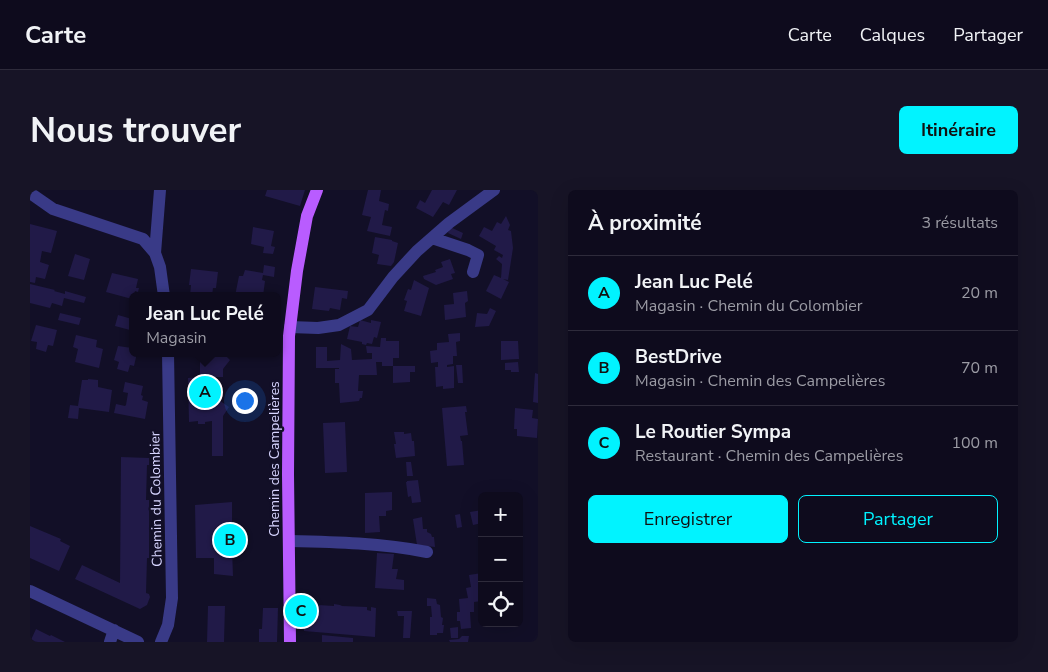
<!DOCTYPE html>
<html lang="fr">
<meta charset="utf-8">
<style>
:root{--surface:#0e0b1d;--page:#171426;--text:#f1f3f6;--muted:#9b9ba4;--line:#2e2b3b;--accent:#01f3ff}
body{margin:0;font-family:"Nunito Sans",sans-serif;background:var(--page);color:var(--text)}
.controls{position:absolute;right:15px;bottom:15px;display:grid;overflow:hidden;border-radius:8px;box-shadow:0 5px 20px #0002}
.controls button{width:45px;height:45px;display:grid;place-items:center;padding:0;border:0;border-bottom:1px solid var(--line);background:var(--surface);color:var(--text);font:25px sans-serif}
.you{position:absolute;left:214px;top:210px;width:18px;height:18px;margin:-12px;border:4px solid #fff;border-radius:50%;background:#1a73e8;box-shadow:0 0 0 8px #1a73e833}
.badge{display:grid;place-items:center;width:32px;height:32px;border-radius:50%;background:var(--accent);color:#111;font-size:16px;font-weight:700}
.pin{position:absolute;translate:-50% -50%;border:2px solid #fff;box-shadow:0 1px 5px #0006}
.popup{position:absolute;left:99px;top:102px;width:152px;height:65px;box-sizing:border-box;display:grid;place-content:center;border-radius:8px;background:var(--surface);filter:drop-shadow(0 1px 4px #0005);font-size:16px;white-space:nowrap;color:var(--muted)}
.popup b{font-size:19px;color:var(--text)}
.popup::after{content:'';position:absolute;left:50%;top:100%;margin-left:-10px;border:10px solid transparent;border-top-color:var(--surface)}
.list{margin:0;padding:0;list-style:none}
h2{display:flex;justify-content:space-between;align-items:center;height:65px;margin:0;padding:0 20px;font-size:21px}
h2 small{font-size:16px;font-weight:400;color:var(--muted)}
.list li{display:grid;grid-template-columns:32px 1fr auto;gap:15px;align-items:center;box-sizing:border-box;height:75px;padding:0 20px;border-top:1px solid var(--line)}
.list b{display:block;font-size:19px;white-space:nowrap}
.list p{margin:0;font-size:16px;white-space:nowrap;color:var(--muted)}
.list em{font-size:16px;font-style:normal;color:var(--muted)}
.actions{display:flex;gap:10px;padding:15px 20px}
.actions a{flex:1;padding:11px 0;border:1px solid var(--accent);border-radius:8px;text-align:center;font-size:18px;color:var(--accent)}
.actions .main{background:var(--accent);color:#111}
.icon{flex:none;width:28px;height:28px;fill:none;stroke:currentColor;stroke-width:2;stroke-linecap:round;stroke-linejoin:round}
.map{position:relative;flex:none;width:508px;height:452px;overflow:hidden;border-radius:8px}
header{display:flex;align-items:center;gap:30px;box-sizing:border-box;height:70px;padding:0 25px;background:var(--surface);border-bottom:1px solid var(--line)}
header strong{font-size:24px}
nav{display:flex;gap:28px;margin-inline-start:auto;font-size:18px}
.intro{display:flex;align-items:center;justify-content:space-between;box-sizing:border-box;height:120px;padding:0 30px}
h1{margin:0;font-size:35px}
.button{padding:12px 22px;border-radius:8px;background:var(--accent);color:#111;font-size:18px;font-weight:700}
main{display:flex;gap:30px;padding:0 30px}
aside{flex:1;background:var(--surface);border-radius:8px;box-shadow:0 5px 20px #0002}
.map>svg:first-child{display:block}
.building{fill:#211a48}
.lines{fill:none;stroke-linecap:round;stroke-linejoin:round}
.minor{stroke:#393a87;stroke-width:12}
.major{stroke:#b95cff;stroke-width:12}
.labels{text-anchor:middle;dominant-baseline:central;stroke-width:4.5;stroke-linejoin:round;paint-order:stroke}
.street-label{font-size:14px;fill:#d7d5ff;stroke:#120f27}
</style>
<header>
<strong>Carte</strong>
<nav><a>Carte</a><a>Calques</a><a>Partager</a></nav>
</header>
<div class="intro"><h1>Nous trouver</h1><a class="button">Itinéraire</a></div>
<main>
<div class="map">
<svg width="508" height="452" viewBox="0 0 508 452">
<rect width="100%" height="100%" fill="#120f27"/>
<path class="building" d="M237,0H275L270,16L235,6Z
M338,0H351L349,11L359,14L358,21L355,20L352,35L362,37L360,46L337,41L341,27L332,25Z
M402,0H427L419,15L413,12L403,27L386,18L390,10L395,13Z
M476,26L480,35L478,40L481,41L483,58L478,90L473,89L479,92L471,109L456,101L464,85L471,88L472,74L466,69L469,66L472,68L473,65L464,60L466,56L449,46L454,37L462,41L467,32L471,34Z
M0,34L27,41L21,63L12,61L10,72L19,75L15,89L6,87L5,93L0,92Z
M223,37L244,41L241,56L245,57L243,64L233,63L234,57L221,54Z
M420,37L433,43L431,49L418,43Z
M345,47L362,50V51L368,53L364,72L361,76L347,74L349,65L342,63Z
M45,64L60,69L54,90L38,86Z
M420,69L425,83L421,84L423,89L406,95L394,89L393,86L406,82L405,80L413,77L411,72Z
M234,75L245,77L244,87L233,85L232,90L235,91L233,106H205L209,86H213L215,80L233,83Z
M161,79L188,82L186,98H183L182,106H160L161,95H159Z
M82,83L108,89L106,98H109L108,102L105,101L104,106H102V109L76,102Z
M384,90L399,98L391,126L374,121L377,111L374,110L378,99L381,100Z
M0,94L25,100L24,101L35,104V101L56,107L54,113L34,108L32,116L22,113L20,118L0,113Z
M285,97L318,101L317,109L312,108L310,120L300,118L299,121L282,119Z
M437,101L438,111L435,113L436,127L415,130L414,115L424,114L423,103Z
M460,118L466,121L459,136L445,137L447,123L457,124Z
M30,123L51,128L49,135L28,130Z
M88,125L102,129V146L99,145L100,140L85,136Z
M330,130L341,133V130L351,132L347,148L344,147L342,154L337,153L336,155L332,154V152L317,149L320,136L328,137Z
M6,135L27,140L23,156L18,155L16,162L6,159L7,152L1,151Z
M430,143V151L426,152L427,166H423V174L417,175V177L424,176V198L413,199V196L406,197L405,177H408V172L401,173L400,161L407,160V153L419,152L418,144Z
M46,145L67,150L66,157L73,159L69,178L45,172L48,159L43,157Z
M351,148H356V151H369V168H363V176H352V172H346L347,185H329L328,201H333L332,208H330L329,211L310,213L309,193H305V179H309V178H286V157H297V171L310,170L311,154L321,159L322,170L342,169V163H337L336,156L350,157Z
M471,151H488L489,169L471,170Z
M88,156L102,158V163H107L104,176L100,175L98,182L87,179L89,172L84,170Z
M170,163H193L200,170L193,179V187H182L183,206L199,217L193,226V266H182V231L175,232V234H168V231L159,232L158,188L170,187Z
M488,172L489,182H481V180H475V173Z
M426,175H432L433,193H428Z
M363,176H385V182H380V192L363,193Z
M505,183L508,184V213L503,212Z
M58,189L68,190V197L82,200L79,222L49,218L48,229L38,228L40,215L48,216L52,190H58Z
M95,192L113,196L111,205L113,206L112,210L118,212L115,229L84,223L86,214L95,216L96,215L98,203L93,202Z
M436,216L437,222H435L438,245L430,246L431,251H432L434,275L417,276L412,218Z
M485,218L503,220L502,228L508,229L507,248L487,246V239H484Z
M315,232L317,282L295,283L293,233Z
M364,242H374V244L381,243L382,251H384L385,266L366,268L364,254H366Z
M91,267L119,268V275H117L116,310H119V368H117L116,403L119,404L120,407L117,415L110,419L45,389L52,375L90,393Z
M376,272H381L383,286H377Z
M388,290L391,312L382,313L381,306L378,307L376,292H377V291Z
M362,302V320L356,321V326H349L350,342L335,343V303Z
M202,312V339L205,347L202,359L203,386L184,384V368H166L165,315Z
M452,320V333L443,335L440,322Z
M430,324L432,337L427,338L425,325Z
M392,327L393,339H397V342L401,344L402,347H404L405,357L387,355L383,329Z
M0,336L31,349L30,351L40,356L29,381L0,368Z
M347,363L364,364L362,379H368L366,389L374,390V400L345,398Z
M452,383V411L444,412V422H440L441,438L431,439L430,431H427V422H430L429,409L438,408L436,398L441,397L439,385Z
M397,408L406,409L407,414L410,415L411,427L413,428L412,435H414L413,443H407V445H400V427H402L401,416H397Z
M284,414H288V415L304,416V414L310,415L312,416L337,417V420L341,421V417L346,418L345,447L274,441L273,427H272L274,415H284Z
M178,416H195L194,452H177Z
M233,418H248L247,452H229V439H232Z
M367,421H382L380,448H373L374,426H368Z
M428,437V448H421L420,438Z
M6,439L20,446L21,445L35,452H0Z
M292,445L323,448V452H292Z
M432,446H439L438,452H420L419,450L429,449Z"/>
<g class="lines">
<path class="minor" d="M0,3L23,19L113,49L125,63L130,77L134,106
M402,48L438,60L448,65L443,82
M125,63L130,0
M260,137L288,138L309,135L338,120L363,87L387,61L419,33L464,0
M259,351C305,352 352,353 397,362
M0,401L108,452
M80,452L84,440
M131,452L138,435L142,408L138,163"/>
<path class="major" d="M260,452L258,284L259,146L267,81L277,26L287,0"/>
</g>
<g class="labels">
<g class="street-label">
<text transform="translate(244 269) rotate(-90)">Chemin des Campelières</text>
<text transform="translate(126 309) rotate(-91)">Chemin du Colombier</text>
</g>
</g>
</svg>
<div class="controls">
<button>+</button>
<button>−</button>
<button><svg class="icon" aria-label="locate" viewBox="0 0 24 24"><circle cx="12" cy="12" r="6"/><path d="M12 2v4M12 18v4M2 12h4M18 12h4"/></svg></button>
</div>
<div class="you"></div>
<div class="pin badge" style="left:175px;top:202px">A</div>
<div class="popup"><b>Jean Luc Pelé</b>Magasin</div>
<div class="pin badge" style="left:200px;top:350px">B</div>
<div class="pin badge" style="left:271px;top:421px">C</div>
</div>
<aside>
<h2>À proximité<small>3 résultats</small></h2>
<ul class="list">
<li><span class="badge">A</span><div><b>Jean Luc Pelé</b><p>Magasin · Chemin du Colombier</p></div><em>20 m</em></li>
<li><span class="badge">B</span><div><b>BestDrive</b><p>Magasin · Chemin des Campelières</p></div><em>70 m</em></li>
<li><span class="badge">C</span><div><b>Le Routier Sympa</b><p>Restaurant · Chemin des Campelières</p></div><em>100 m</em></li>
</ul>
<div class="actions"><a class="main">Enregistrer</a><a>Partager</a></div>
</aside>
</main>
